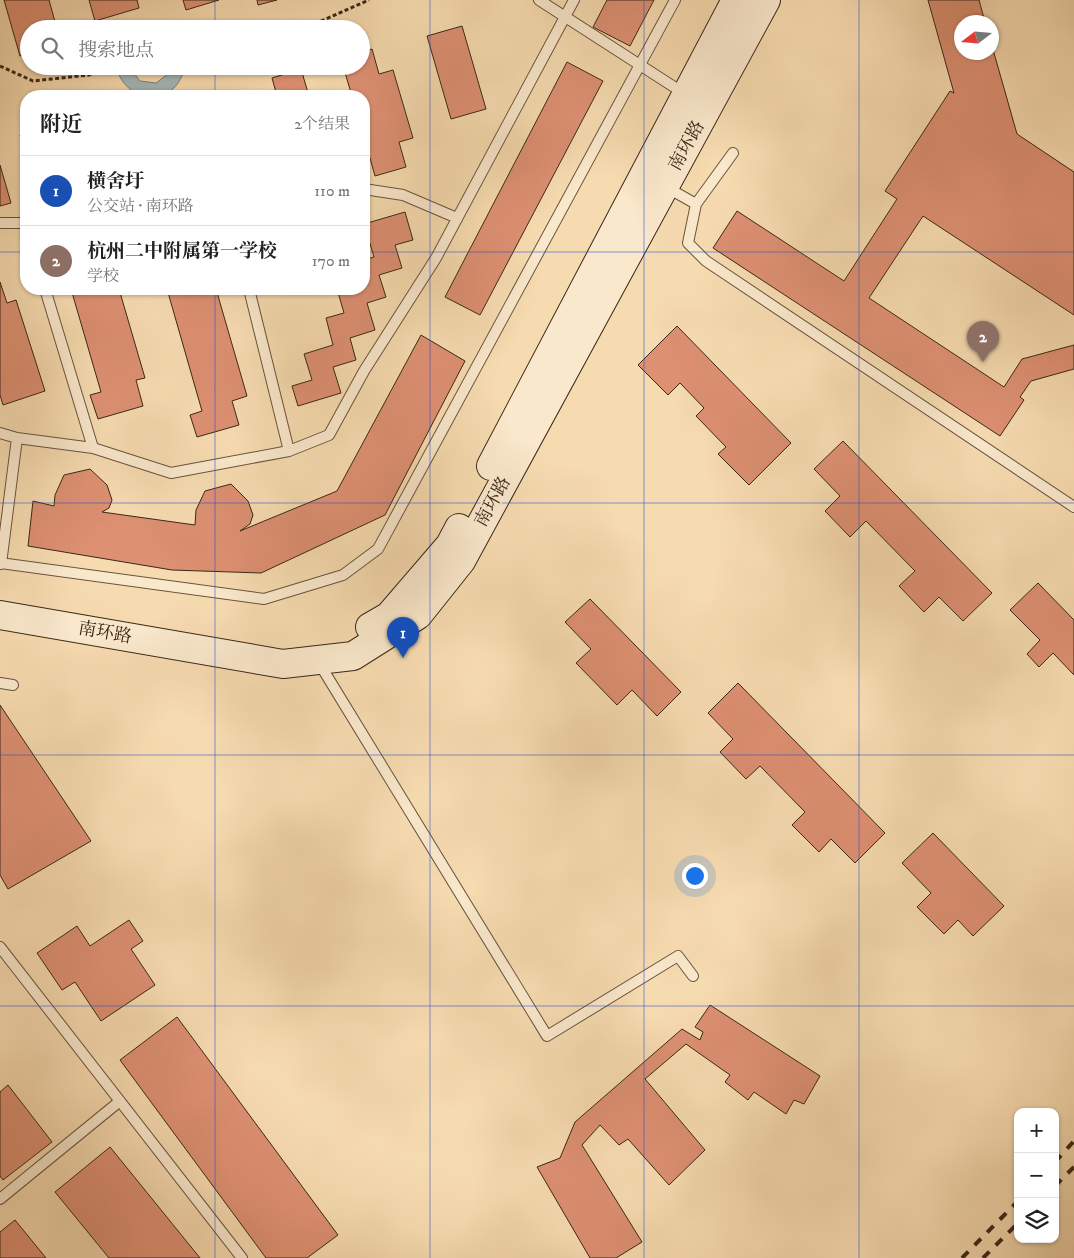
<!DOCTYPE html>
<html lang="zh">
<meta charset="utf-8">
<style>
:root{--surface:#fff;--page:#f6f6f6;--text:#222;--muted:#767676;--line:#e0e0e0;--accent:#8f2418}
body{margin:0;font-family:"IM FELL DW Pica","Noto Serif SC",serif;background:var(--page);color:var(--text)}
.controls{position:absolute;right:15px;bottom:15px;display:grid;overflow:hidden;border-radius:10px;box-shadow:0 1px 4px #0004}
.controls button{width:45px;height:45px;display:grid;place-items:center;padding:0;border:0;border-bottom:1px solid var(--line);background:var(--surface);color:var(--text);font:25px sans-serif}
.compass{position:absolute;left:954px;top:15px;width:45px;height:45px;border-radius:50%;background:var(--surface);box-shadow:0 1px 4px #0004;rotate:254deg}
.you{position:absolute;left:694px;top:875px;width:18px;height:18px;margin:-12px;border:4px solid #fff;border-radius:50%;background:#1a73e8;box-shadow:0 0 0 8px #1a73e833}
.badge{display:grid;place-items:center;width:32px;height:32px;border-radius:50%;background:var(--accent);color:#fff;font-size:16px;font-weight:700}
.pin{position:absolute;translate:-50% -41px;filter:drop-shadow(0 1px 2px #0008)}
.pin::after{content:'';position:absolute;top:26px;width:18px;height:15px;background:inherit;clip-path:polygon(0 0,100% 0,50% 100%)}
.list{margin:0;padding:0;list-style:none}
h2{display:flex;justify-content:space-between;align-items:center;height:65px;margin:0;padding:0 20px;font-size:21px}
h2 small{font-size:16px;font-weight:400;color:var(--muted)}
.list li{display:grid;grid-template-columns:32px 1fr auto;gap:15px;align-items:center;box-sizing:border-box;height:70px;padding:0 20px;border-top:1px solid var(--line)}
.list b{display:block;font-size:19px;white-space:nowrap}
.list p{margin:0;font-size:16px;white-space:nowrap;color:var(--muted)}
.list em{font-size:16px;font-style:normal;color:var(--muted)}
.icon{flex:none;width:28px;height:28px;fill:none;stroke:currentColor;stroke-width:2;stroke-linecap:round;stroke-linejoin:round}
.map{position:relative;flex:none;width:1074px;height:1258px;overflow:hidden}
.search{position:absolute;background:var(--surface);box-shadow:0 1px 4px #0004;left:20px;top:20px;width:350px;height:55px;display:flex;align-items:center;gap:12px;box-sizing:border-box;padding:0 18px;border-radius:28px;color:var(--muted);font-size:19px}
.panel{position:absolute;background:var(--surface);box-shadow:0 1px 4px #0004;left:20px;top:90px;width:350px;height:205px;border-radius:20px}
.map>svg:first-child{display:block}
.water{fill:#a3b8b7;stroke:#797e77}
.building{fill:#dd9072;stroke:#392717}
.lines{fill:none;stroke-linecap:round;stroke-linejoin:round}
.service-casing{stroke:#68543d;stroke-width:12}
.secondary-casing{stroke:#392717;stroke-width:30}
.path{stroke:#392717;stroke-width:3;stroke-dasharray:4 2.5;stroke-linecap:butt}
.service{stroke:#fae8cc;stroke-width:10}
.secondary{stroke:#fae8cc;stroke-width:28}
.rail{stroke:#392717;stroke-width:4;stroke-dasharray:9 9;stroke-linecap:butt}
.grid{fill:none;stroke:#1d4ed8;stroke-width:1;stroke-opacity:0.55}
.labels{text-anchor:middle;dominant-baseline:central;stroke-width:4;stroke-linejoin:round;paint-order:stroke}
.street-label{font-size:18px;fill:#392717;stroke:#fae8cc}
</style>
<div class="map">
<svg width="1074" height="1258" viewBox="0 0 1074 1258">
<rect width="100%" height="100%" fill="#f7dbb0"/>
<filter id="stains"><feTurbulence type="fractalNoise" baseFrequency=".004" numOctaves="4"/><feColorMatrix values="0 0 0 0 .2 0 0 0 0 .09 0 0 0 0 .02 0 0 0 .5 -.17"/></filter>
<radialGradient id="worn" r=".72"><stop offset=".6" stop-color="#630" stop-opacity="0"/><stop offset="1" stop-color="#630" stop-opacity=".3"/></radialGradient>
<path class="water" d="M170,66H185C177,105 134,108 118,73L131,69L140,81L156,83L168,74Z"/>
<path class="building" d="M4,0H49L57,29H29V54L20,56Z
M89,0H137L139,8L95,21Z
M183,0H219L186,10Z
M257,0H277L258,5Z
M607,0H654L630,46L593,27Z
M928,0H979L985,22H962V52H992V46L1017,134L1074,172V315L923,216L869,298L1004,387L1022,359L1074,345V369L1031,381L1020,397L1024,400L1000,436L713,248L737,211L844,281L897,199L885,191L950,91L954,93Z
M462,26L486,109L451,119L427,36Z
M372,49L379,74L393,70L413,138L399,142L406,167L375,176L364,137V96H352L343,66H361V52Z
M567,62L603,81L480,315L445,297Z
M301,69L309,96H277L272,78Z
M26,134V156L20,135Z
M0,165L11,203L0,206Z
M405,212L413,240L395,245L402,268L379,275L386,297L367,303L375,330L350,338L356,360L333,367L341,393L298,406L292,386L312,380L304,354L333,345L326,318L344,313L337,289H364V260L374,257L364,224Z
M0,282L7,303L16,300L45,391L3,405L0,395Z
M71,289H119L145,378L136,380L143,406L98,419L90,395L101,392Z
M167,289H216L247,396L232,401L239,425L197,437L190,415L202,411Z
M677,326L791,443L749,485L718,454L726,447L696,416L704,408L680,383L668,395L638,365Z
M421,335L465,361L385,515L261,573L172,570L28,546L33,501L54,506L55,495L64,475L90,469L107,485L112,500L109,508L102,512L195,525L196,510L205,491L231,484L248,501L253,515L250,524L240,531L337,491Z
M843,441L992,593L963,621L939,597L924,612L899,586L915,571L866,521L850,537L825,511L840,496L814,469Z
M1038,583L1074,620V675L1053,653L1039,667L1027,654L1040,640L1010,610Z
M590,599L681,692L657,716L632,690L617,705L576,663L591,649L565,622Z
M738,683L885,833L855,863L831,839L819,852L792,825L805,812L760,766L746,779L720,752L733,739L708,713Z
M0,705L91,841L8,889L0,875Z
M933,833L1004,906L973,936L958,920L944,934L917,907L931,893L902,863Z
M129,920L143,941L131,949L155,985L101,1021L75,982L62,990L37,953L77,926L90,946Z
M710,1005L820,1076L804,1104L794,1100L786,1114L754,1092L748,1100L725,1082L730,1075L686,1044L645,1079L705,1150L669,1185L628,1139L619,1145L600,1125L582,1145L642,1242L616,1258H590L537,1167L560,1158L575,1122L682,1029L700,1040L703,1032L695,1027Z
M177,1017L338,1235L307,1258H266L120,1060Z
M8,1085L52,1142L3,1180L0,1176V1092Z
M110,1147L200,1258H109L55,1192Z
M15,1220L46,1258H0V1232Z"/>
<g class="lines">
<g class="service-casing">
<path id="service" d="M539,0L685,94
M733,153L696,204L688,243L706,261L1074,507
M666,187L696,204
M364,189L403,195L457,218
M0,223H26
M45,289L93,448
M249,289L289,451
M0,433L17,438L93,448L171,473L289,451L329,435L364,371L436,258L574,0
M0,563L264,599L343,575L378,549L675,0
M1,564L17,438
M319,663L547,1036L678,956L693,976
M0,683L13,685
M0,947L242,1258
M0,1199L120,1101"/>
</g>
<g class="secondary-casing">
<path id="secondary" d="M491,466L736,0
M0,615L283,664L353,656L418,615L461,561L766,0
M370,627L389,616L450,545L459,528"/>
</g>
<path class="path" d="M303,29L369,0
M0,66L33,81L89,75L106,66"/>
<use href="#service" class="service"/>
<use href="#secondary" class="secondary"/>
<path class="rail" d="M1055,1162L1074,1141
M1055,1186L1074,1167
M962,1258L1018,1201
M983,1258L1018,1223"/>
</g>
<path class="grid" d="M215,0V29M430,0V1258M644,0V1258M859,0V1258M215,66V96M0,252H26M364,252H1074M215,289V1258M0,503H1074M0,755H1074M0,1006H1074"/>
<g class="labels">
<g class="street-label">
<text transform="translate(687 146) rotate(-61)">南环路</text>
<text transform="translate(493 502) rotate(-61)">南环路</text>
<text transform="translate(105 633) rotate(10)">南环路</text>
</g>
</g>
<rect width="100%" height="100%" filter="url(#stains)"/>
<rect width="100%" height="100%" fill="url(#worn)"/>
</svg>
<div class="controls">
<button>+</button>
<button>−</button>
<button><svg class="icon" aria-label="layers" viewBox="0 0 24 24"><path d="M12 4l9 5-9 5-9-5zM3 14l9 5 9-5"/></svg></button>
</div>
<svg class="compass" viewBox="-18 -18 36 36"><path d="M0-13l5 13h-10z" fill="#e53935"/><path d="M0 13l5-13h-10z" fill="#767676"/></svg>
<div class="you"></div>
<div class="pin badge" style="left:403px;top:658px;background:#1a4fb4">1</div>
<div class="pin badge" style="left:983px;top:362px;background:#8d6e63">2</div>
<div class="search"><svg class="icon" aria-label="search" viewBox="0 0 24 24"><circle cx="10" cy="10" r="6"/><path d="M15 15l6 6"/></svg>搜索地点</div>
<section class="panel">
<h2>附近<small>2个结果</small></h2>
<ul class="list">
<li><span class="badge" style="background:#1a4fb4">1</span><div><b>横舍圩</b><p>公交站 · 南环路</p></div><em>110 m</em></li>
<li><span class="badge" style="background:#8d6e63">2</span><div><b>杭州二中附属第一学校</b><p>学校</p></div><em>170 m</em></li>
</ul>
</section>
</div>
